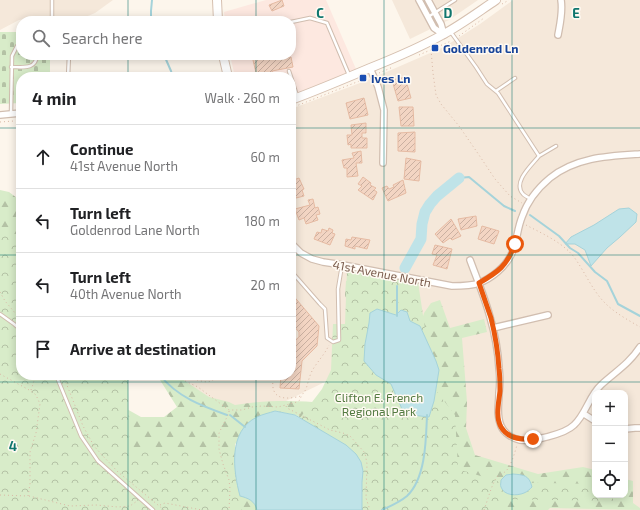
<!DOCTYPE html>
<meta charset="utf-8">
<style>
:root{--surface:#fff;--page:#f2f2f2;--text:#202124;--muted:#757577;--line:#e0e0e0}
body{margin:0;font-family:"Exo 2",sans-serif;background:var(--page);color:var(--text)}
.controls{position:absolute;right:12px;bottom:12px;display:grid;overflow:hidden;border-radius:8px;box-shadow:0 2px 10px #0003}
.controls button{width:36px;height:36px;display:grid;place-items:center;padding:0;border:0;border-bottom:1px solid var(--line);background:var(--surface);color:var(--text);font:20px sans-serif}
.stop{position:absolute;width:12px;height:12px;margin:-9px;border:3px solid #ea580c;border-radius:50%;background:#fff}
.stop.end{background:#ea580c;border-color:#fff;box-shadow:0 1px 4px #0008}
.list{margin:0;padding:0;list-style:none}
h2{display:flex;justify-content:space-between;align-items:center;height:52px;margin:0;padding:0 16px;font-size:17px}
h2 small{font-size:13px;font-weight:400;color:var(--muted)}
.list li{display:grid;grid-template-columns:26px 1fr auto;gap:12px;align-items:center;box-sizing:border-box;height:64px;padding:0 16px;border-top:1px solid var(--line)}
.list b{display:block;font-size:15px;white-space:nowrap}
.list p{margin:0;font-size:13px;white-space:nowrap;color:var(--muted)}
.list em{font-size:13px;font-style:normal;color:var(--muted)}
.icon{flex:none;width:22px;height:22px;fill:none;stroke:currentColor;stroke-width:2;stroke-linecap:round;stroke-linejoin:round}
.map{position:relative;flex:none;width:640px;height:510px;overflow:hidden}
.search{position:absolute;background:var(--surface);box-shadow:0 2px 10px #0003;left:16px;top:16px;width:280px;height:44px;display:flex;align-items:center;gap:10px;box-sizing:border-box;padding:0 14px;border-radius:16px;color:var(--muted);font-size:15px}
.panel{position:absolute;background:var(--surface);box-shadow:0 2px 10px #0003;left:16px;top:72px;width:280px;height:308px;border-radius:16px}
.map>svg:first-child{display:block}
.residential{fill:#f5e8da;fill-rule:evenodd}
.commercial{fill:#fde8e0}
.forest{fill:url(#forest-firs)}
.cemetery{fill:url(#cemetery-stones)}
.park{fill:url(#park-crowns)}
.water{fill:#bfe3e8;stroke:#a5d3da}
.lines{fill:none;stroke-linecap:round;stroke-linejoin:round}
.stream{stroke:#a5d3da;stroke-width:2}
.river{stroke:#bfe3e8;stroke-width:11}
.building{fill:url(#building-hatch);stroke:#e6bba3}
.lane-casing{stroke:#d1beb0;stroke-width:4.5}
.street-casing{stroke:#d1beb0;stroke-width:8}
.secondary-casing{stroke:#d6c0b0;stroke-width:10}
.path{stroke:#d9b8a5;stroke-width:1;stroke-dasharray:1 3;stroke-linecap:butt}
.lane{stroke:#fff;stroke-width:2.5}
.street{stroke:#fff;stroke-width:5.5}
.secondary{stroke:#fff;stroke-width:8}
.route{stroke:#ea580c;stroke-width:5}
.grid{fill:none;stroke:#0f766e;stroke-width:1;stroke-opacity:0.55}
.transit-dot{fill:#1a4fb4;stroke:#fffaf3;stroke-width:1.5}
.labels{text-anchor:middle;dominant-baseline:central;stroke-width:3;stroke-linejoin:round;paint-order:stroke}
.transit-label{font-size:12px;font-weight:bold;fill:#164399;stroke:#fffaf3;text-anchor:start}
.street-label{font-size:12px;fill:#7a5c4d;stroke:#fffaf3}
.park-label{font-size:12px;fill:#537a41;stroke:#fffaf3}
.grid-label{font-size:13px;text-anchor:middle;font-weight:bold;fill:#0f766e;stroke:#fffaf3;stroke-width:3;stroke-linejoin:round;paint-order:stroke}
</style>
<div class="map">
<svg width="640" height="510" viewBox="0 0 640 510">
<defs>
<pattern id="forest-firs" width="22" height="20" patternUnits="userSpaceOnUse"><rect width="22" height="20" fill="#d8ecc9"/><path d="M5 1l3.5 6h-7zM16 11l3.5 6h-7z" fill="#b4c2a5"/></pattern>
<pattern id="cemetery-stones" width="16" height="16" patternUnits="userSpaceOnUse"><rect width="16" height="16" fill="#d8ecc9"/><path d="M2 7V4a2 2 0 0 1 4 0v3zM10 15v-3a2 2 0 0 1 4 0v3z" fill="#b4c2a5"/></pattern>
<pattern id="park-crowns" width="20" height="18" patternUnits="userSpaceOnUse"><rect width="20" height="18" fill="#d8ecc9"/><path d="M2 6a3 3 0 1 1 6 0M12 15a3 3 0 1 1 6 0" fill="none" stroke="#b4c2a5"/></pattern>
<pattern id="building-hatch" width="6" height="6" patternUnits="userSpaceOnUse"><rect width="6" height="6" fill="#f3d5c3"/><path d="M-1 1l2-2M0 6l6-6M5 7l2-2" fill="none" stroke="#cab0a1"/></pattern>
</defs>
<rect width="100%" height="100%" fill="#fdf6ec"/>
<path class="residential" d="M0,0H113L95,13L83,18L68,21H60L34,17L19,20L0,30Z
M392,0H478L449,20L410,39Z
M513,0H640V510H479L331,379L286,401L247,412L178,391L172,375H291V109L368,80L444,47L480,24ZM595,393H625V495H595Z"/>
<path class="commercial" d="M266,0H326L356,69L325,82L291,95V77H235L230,55H291V21H225L224,12Z"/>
<path class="forest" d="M0,190L9,192L21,201V318L0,279Z
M361,275L406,300L436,361L420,326L424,313L431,303L440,300L450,328L484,319L487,332L462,338L467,402L466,428L475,455L538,474L583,467L595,470V495H625V479L633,481V503L640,508V510L550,508L548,510H362L311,424L296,415L275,411L235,444V461L236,481L257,507V510H168L132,479L88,376L125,408L141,417H164L177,407L160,380L179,377L209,397L229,402L235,405C265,400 295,400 326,403L352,318L345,295L346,281Z"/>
<path class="cemetery" d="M0,32H21V55H50V77H21V103L0,104Z"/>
<path class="park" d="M0,234H21V375H128L129,449L230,450L241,504L242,510H0Z
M347,270L418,282L434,388L455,415L458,469L500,482L595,484V495H613V501L501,499V510H356L293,427L322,389L331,370L333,324H345Z"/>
<path class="water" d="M629,208L637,214L636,222L620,237L607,248L591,266L585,250L575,244H565L571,237L594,225L619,209Z
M377,309L396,315L401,310L407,312L410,321L420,326L436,361L439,370L434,401L429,417L412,415L402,409L391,384L376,375L364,361L365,344L369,323L370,313Z
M275,411L295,415L346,445L356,454L361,462L363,471L362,482V510H257C255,501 248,498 240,496C233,470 228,431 257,417C263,414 269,413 275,411Z
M513,474C524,475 529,475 532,487C530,489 527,492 524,493C517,496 504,496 501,487C500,485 501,483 501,480L506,475Z"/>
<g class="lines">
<path class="stream" d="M151,21V11L152,0
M164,55L171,71L173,77
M459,178L469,177L504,206L515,211
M530,215L559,236L570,248L578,253L595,272L607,281L618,304L640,316
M397,316V286
M160,375C177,397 202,406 227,415
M230,415L245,427
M382,510C391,506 400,502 407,496C426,478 426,439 427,415"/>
<path class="river" d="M405,268L421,239L422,224L425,212L430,204L437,196L459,178"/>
</g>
<path class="building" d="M282,0L284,6L272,11L269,5Z
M249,55H279L280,59L291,57L293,67L272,71L273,74L257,77L252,56H250Z
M405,77L411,98L398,101L392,80Z
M364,98L368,115L350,119L346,103Z
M399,107H413L414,126H401Z
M366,123V133H362V138H367V148H351V144L348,145L347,135H352L351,125Z
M415,132V152L398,151V133Z
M361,151L362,163H356L358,176L347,177V168H344L342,160L354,158L352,153Z
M406,158L421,161L419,181L404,179Z
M363,177L371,183L370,185L376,188L374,190L377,192L373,200L358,190L362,186L358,184Z
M299,178L304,189L302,190L304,196L296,198L291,181Z
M403,180L406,193L388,201L382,188L387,186L389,189L394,187L393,185Z
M313,199L315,208L318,207L320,214L316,215L318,220L306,224L304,218L299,220L295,209L310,205L308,200Z
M476,216L477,226L461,230L458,219Z
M451,219L461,236L452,240L450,238L443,243L435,234Z
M482,226L499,231L494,244L478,239Z
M329,228L333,230L332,233L335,234L330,245L314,239L317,232L321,233L322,229L328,231Z
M352,237L370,240L367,249L355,246V249L345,246L346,239L351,240Z
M435,245L452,249L447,269L433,265L437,255L432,254Z
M291,293L319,326L317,346L302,361L299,389L280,388L281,375H291V344L299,337V332L291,323Z"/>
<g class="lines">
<g class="lane-casing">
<path id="lane" d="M428,17L455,0
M52,21V0
M291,22L310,18L327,23L349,75
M450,31L476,67L487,84L498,93L539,156C532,165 512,182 523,194C525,196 529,198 531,199
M11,67C23,67 36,70 37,55
M289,71L291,77
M68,77L69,55
M291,77L297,96
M496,91L515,78
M11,113L12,56L17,46L21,43
M19,113L21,133
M539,156L556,146
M291,271L320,304L325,309L327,338L333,342L339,340L338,289L342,265
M0,314L14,324L21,330
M56,375L81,436L98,461L153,510"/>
</g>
<g class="street-casing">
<path id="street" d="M419,0L434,28L444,35
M428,0L441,24L444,35
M558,35C560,24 563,12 561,0
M370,68L378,87L384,110L383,163
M0,115L21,113
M291,243L301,253L312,259L323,262L343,265L452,286C461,286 471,286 479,283C492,278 505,267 511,255C517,243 517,229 522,217C527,202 538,188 550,178C576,157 609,156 640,154
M470,260C477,279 485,298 490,317C495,334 498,351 499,368C500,376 500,385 499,393C499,404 496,415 501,426C504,433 512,438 520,440C532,442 565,434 574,425C586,414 589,396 601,385C615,372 629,364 640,347
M493,328L548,315
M584,414L595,421
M625,429L635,428H640"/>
</g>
<g class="secondary-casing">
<path id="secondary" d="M217,0L218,21
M223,55L228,77
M291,100C318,90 344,79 370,68C395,58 419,48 442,35C461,25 478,12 496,0"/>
</g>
<path class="path" d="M502,4L509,0
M459,36L484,18
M431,50L433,73L436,95L441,104L459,126L479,155L495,179L510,196L522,203
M419,55L451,41
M379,73L393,67
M291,108L367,78
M0,122L14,121
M526,225C543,234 562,242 574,257C585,272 592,290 605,303C615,313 628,320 640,327
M0,292L5,301L21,320
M0,374L31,391L36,395L40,404L36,433L30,452V484L28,496L0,495
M63,375L83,426L94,446L102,455L118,472L164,510
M180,375L185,381L198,387L229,410H242L252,407L262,406L278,407L297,402L300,400C301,395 304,393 306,389C308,383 309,377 312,371C317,362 325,354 329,345
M186,375C195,379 211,388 217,375
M273,375C273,380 272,387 274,391C278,401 293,398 301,396
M31,390L36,375
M286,406L287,408L330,430L343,433L350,436L365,453L367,464L366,498L370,510
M229,411V413L219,433V449L223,464L229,480L230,489L229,510
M29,496L70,506L96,505L118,507L130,506L137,501
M160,505L165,503L202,510
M484,510C488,499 491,487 496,478C500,473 503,474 506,471C511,466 515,452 517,445"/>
<use href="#lane" class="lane"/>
<use href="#street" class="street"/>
<use href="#secondary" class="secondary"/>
</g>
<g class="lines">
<path class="route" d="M515,244C507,266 498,272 479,283C483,295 487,306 491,318C495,334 498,352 499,369C500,376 500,384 500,391C499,402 495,416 501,427C508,439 521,440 533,439"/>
</g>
<path class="grid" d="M128,0V21M256,0V21M384,0V510M512,0V510M128,55V77M256,55V77M0,128H21M291,128H640M0,255H21M291,255H640M128,375V510M256,375V510M0,382H640"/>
<g class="transit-dot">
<rect x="431" y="44" width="8" height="8" rx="2"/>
<rect x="359" y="74" width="8" height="8" rx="2"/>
</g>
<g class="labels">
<g class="transit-label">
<text x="443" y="48">Goldenrod Ln</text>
<text x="371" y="78">Ives Ln</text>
</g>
<g class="street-label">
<text transform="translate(382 273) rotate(11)">41st Avenue North</text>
</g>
<g class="park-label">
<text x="379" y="397">Clifton E. French<tspan x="379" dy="14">Regional Park</tspan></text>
</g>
</g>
<g class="grid-label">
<text x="320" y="18">C</text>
<text x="448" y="18">D</text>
<text x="576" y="18">E</text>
<text x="13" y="451">4</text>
</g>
</svg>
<div class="controls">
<button>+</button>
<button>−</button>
<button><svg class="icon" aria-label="locate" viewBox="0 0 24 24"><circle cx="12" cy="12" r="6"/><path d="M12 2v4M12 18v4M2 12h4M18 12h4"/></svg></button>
</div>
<div class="stop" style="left:515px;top:244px"></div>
<div class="stop end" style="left:533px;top:439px"></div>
<div class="search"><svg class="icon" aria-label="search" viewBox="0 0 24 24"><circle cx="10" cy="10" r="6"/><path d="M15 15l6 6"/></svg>Search here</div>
<section class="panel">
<h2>4 min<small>Walk · 260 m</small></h2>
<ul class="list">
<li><svg class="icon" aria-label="ahead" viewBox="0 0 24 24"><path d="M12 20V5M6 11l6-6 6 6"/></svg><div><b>Continue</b><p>41st Avenue North</p></div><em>60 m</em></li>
<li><svg class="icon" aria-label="left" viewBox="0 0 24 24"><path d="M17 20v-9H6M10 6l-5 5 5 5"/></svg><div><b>Turn left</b><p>Goldenrod Lane North</p></div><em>180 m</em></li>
<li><svg class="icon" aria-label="left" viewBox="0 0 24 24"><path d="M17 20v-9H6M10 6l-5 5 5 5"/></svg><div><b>Turn left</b><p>40th Avenue North</p></div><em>20 m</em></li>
<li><svg class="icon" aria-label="arrive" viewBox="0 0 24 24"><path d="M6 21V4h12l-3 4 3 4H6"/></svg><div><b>Arrive at destination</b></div></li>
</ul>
</section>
</div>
